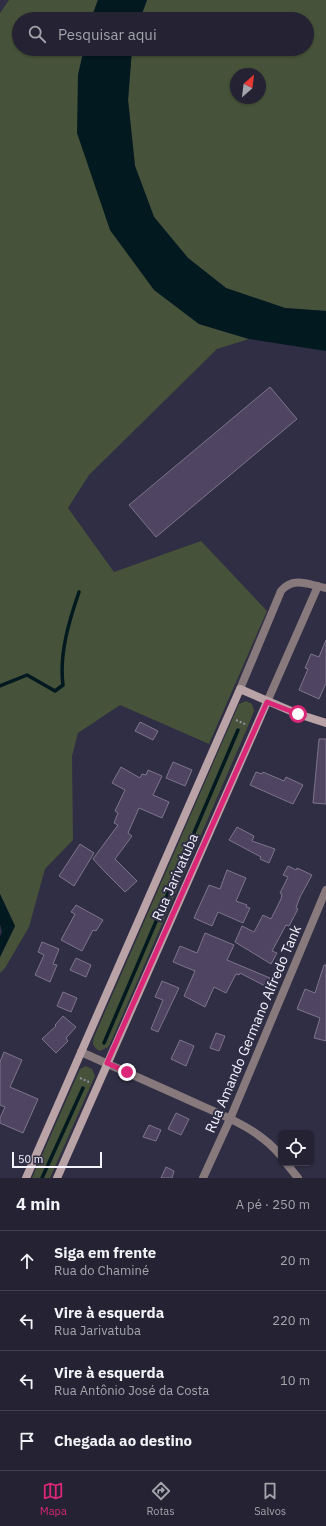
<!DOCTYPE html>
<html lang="pt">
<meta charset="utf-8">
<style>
:root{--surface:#242233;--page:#302f3f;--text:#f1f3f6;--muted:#a3a4ac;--line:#413f4e;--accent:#db2777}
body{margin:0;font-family:"IBM Plex Sans",sans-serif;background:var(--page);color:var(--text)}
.controls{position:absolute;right:12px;bottom:12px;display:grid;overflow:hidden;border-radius:6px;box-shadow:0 1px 3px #0004}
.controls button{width:36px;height:36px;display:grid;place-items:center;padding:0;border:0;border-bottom:1px solid var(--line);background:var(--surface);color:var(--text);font:20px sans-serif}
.compass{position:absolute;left:230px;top:68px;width:36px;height:36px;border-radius:50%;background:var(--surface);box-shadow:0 1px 3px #0004;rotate:28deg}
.scale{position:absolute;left:12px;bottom:10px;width:90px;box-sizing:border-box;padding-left:4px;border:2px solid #f4f3ff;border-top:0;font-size:11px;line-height:14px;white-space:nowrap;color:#f4f3ff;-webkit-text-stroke:3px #302e44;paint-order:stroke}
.stop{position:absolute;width:12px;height:12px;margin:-9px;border:3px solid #db2777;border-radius:50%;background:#fff}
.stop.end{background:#db2777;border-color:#fff;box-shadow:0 1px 4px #0008}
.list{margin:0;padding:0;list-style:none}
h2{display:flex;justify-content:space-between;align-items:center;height:52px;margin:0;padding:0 16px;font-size:17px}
h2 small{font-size:13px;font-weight:400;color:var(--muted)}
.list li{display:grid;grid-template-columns:26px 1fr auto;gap:12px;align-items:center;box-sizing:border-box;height:60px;padding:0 16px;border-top:1px solid var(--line)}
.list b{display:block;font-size:15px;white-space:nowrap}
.list p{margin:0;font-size:13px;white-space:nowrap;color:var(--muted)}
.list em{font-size:13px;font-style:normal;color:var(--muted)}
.icon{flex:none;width:22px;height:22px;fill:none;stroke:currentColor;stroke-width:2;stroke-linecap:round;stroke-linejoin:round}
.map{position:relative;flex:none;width:326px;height:1178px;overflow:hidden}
.search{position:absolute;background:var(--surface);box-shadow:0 1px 3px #0004;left:12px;right:12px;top:12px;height:44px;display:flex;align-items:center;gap:10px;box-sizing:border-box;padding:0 14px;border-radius:22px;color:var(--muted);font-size:15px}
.sheet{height:292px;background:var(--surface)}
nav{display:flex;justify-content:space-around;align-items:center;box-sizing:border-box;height:56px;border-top:1px solid var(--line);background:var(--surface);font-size:11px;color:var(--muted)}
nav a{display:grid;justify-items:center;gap:2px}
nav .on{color:var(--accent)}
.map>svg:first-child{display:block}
.green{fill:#465239;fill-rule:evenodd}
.water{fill:#02191f}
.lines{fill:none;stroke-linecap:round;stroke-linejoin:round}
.stream{stroke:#02191f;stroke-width:3.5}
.building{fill:#504463;stroke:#7e748d}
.path{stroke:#9290a1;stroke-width:2;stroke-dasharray:2 2;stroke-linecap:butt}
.street{stroke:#887a7c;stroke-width:8}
.secondary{stroke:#baa3a7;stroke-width:8}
.route{stroke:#db2777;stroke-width:5}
.labels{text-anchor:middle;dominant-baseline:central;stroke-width:4;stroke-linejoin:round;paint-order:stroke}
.street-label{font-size:14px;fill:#f4f3ff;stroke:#302e44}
</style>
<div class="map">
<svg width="326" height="1178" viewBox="0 0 326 1178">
<rect width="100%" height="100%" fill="#302e44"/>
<path class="green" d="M9,0H98L91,19H19V49H84L78,75L110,230L155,290L199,324L249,339L217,349L89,475L68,508L114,572L201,541L267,611L209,744L120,705L78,733L72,756L73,840L45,869L29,927L5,968L0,973V957L15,926L0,894V13Z
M147,0H326V311L285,308L226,288L188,258L154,217L135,166L128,100L132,49H307V19H140ZM236,74H260V98H236Z
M246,701L252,704L254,711L246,731L110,1044L108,1047L100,1051C93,1047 92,1044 94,1037L239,704Z
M86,1066L92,1069L95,1076L50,1178H32L80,1069Z"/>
<path class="water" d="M98,0H147L140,19H91Z
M84,49H132L128,100L135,166L154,217L188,258L226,288L285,308L326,311V351L249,339L199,324L154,290L110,230L77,133L78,75Z
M0,894L15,926L0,957V936L2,932L0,924Z"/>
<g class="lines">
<path class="stream" d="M0,686L27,675L55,691L63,685C59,654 69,621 79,592
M104,1043L238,730
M42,1178L83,1088"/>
</g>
<path class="building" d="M270,387L297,419L156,537L129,505Z
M326,640V683L319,699L299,690L308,669L305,668L311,654L319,657Z
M140,722L158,731L153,740L135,731Z
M319,739H326V804L313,803Z
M173,762L192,770L185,786L166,778Z
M121,767L140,778L142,774L146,775L148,770L162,776L153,795L169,802L162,818L139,808L128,833L132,836L115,859L137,881L125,892L105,872L93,859L118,825L114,823L118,813L115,811L125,790L112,783Z
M256,772L262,774L263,772L284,781L286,777L303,785L293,804L250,785Z
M237,827L254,836L252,841L275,849L269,863L260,859L261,857L229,840Z
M80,844L94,853L74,886L59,876Z
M288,866L296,870L297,868L312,875L300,897L296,908L298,909L289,926L286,925L272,951L277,953L271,964L235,942L242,926L254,932L263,915L271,919L281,899L282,894L280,893L288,877L283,875Z
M227,870L246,878L236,901L247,905L246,907L250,908L243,923L218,912L212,926L194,918L209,885L220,889Z
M76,905L103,920L96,931L93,930L82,951L61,940L75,914L71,912Z
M205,933L234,945L227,960L270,978L265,986L240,973L239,975L236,974L226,993L214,987L205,1007L184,996L195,971L173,962L180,946L197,953Z
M42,942L59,949L53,964L57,965L50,982L35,975L44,955L38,952Z
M76,958L91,965L86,977L70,970Z
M324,965H326V1041L314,1038L320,1018L297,1009L305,989L315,993Z
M162,981L179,988L158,1032L151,1029L163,1000L155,997Z
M63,992L77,998L71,1012L57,1006Z
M63,1016L76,1027L66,1038L68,1041L56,1053L42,1039L56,1026L55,1025Z
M216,1033L225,1036L219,1051L210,1048Z
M180,1040L194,1046L186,1066L171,1059Z
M4,1052L22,1060L10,1087L38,1099L23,1133L0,1123V1118L5,1107L0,1105V1062Z
M176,1113L189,1119L181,1135L168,1129Z
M149,1125L161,1130L156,1141L143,1137Z
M166,1167L174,1171L172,1178H161Z"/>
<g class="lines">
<path class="path" d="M236,720L247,725
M80,1078L89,1082"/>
<path class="street" d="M240,689L281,591C294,576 309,585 326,588
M267,702L318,586
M81,1052C115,1067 149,1082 182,1097C216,1113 257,1126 281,1156
M286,1163L298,1178
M203,1178L230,1119L326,890"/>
<path class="secondary" d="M26,1178L240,689L298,714L326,723
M57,1178L267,702"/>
</g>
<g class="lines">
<path class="route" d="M127,1072L107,1063L267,702L298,714"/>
</g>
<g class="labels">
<g class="street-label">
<text transform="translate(175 877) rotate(-66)">Rua Jarivatuba</text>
<text transform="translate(253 1029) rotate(-67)">Rua Amando Germano Alfredo Tank</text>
</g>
</g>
</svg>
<div class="controls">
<button><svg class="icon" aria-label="locate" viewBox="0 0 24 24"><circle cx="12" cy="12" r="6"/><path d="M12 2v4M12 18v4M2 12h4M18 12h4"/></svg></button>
</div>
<svg class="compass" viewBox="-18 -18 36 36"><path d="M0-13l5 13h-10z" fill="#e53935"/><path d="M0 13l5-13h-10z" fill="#a3a4ac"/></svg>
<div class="scale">50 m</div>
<div class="stop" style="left:298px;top:714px"></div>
<div class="stop end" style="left:127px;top:1072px"></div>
<div class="search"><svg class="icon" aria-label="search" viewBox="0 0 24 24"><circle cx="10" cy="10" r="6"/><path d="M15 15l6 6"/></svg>Pesquisar aqui</div>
</div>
<section class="sheet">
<h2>4 min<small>A pé · 250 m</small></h2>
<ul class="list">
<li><svg class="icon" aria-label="ahead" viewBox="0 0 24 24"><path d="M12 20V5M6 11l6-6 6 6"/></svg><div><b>Siga em frente</b><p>Rua do Chaminé</p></div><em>20 m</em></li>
<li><svg class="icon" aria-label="left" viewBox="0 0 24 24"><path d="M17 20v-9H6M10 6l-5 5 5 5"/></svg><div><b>Vire à esquerda</b><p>Rua Jarivatuba</p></div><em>220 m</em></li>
<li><svg class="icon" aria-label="left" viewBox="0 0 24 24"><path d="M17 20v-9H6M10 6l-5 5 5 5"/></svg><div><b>Vire à esquerda</b><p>Rua Antônio José da Costa</p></div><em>10 m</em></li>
<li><svg class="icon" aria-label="arrive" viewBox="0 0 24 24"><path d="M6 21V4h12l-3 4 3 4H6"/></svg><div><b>Chegada ao destino</b></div></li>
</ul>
</section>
<nav>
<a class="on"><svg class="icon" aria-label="map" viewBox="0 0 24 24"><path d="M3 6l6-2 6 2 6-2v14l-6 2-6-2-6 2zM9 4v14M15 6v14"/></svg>Mapa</a>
<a><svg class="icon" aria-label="directions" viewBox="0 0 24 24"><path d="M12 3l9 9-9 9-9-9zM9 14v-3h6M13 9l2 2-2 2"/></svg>Rotas</a>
<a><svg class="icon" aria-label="saved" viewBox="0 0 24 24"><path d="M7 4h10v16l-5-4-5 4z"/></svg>Salvos</a>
</nav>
